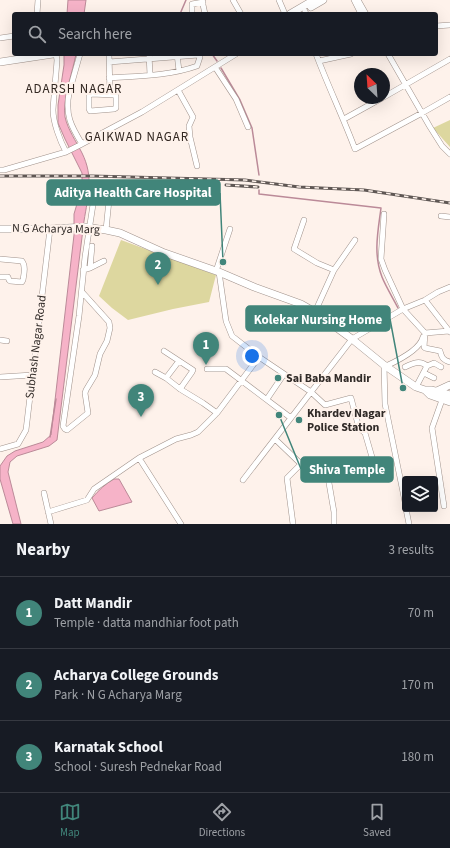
<!DOCTYPE html>
<meta charset="utf-8">
<style>
:root{--surface:#171b24;--page:#242831;--text:#f1f3f6;--muted:#9ea1a6;--line:#363941;--accent:#41857a}
body{margin:0;font-family:"Source Sans 3",sans-serif;background:var(--page);color:var(--text)}
.controls{position:absolute;right:12px;bottom:12px;display:grid;overflow:hidden;border-radius:4px;box-shadow:0 4px 16px #0002}
.controls button{width:36px;height:36px;display:grid;place-items:center;padding:0;border:0;border-bottom:1px solid var(--line);background:var(--surface);color:var(--text);font:20px sans-serif}
.compass{position:absolute;left:354px;top:68px;width:36px;height:36px;border-radius:50%;background:var(--surface);box-shadow:0 4px 16px #0002;rotate:335deg}
.you{position:absolute;left:252px;top:356px;width:14px;height:14px;margin:-10px;border:3px solid #fff;border-radius:50%;background:#1a73e8;box-shadow:0 0 0 6px #1a73e833}
.badge{display:grid;place-items:center;width:26px;height:26px;border-radius:50%;background:var(--accent);color:#fff;font-size:13px;font-weight:700}
.pin{position:absolute;translate:-50% -33px;filter:drop-shadow(0 1px 2px #0008)}
.pin::after{content:'';position:absolute;top:21px;width:14px;height:12px;background:inherit;clip-path:polygon(0 0,100% 0,50% 100%)}
.list{margin:0;padding:0;list-style:none}
h2{display:flex;justify-content:space-between;align-items:center;height:52px;margin:0;padding:0 16px;font-size:17px}
h2 small{font-size:13px;font-weight:400;color:var(--muted)}
.list li{display:grid;grid-template-columns:26px 1fr auto;gap:12px;align-items:center;box-sizing:border-box;height:72px;padding:0 16px;border-top:1px solid var(--line)}
.list b{display:block;font-size:15px;white-space:nowrap}
.list p{margin:0;font-size:13px;white-space:nowrap;color:var(--muted)}
.list em{font-size:13px;font-style:normal;color:var(--muted)}
.icon{flex:none;width:22px;height:22px;fill:none;stroke:currentColor;stroke-width:2;stroke-linecap:round;stroke-linejoin:round}
.map{position:relative;flex:none;width:450px;height:524px;overflow:hidden}
.search{position:absolute;background:var(--surface);box-shadow:0 4px 16px #0002;left:12px;right:12px;top:12px;height:44px;display:flex;align-items:center;gap:10px;box-sizing:border-box;padding:0 14px;border-radius:4px;color:var(--muted);font-size:15px}
.sheet{height:268px;background:var(--surface)}
nav{display:flex;justify-content:space-around;align-items:center;box-sizing:border-box;height:56px;border-top:1px solid var(--line);background:var(--surface);font-size:11px;color:var(--muted)}
nav a{display:grid;justify-items:center;gap:2px}
nav .on{color:var(--accent)}
.map>svg:first-child{display:block}
.green{fill:#ddd79f}
.water{fill:#f6b3c8;stroke:#bb8a98}
.lines{fill:none;stroke-linecap:round;stroke-linejoin:round}
.stream{stroke:#bb8a98;stroke-width:1.5}
.street-casing{stroke:#a0928b;stroke-width:6}
.secondary-casing{stroke:#a0928b;stroke-width:8}
.street{stroke:#fff;stroke-width:5}
.secondary{stroke:#fff;stroke-width:7}
.rail-casing{stroke:#5f5754;stroke-width:3}
.rail{stroke:#fef2eb;stroke-width:1.5;stroke-dasharray:4.5;stroke-linecap:butt}
.poi-dot{fill:#41857a;stroke:#fef2eb;stroke-width:1.5}
.labels{text-anchor:middle;dominant-baseline:central;stroke-width:4;stroke-linejoin:round;paint-order:stroke}
.street-label{font-size:12px;fill:#302a27;stroke:#fef2eb}
.poi-label{font-size:12px;font-weight:bold;fill:#302a27;stroke:#fef2eb;text-anchor:start}
.neighbourhood-label{font-size:13px;letter-spacing:1px;fill:#332822;stroke:#fef2eb}
.leader{fill:none;stroke:#41857a;stroke-width:1.5}
.callout-dot{fill:#41857a;stroke:#fef2eb;stroke-width:1.5}
.callout{fill:#41857a;stroke:#41857a;stroke-width:1.5}
.callout-label{font-size:13px;text-anchor:middle;font-weight:bold;fill:#fff}
</style>
<div class="map">
<svg width="450" height="524" viewBox="0 0 450 524">
<rect width="100%" height="100%" fill="#fef2eb"/>
<path class="green" d="M450,120V147L433,128Z
M121,240L216,275L209,302L173,309L128,320L112,308L99,296Z"/>
<path class="water" d="M68,0H86L84,14H67Z
M64,54H76C73,71 62,100 65,117C68,130 76,141 82,153C94,177 88,196 84,221L57,440L49,446L17,456L10,462L8,472L21,524H13L0,479V466L7,456L15,451L43,442L51,435L74,235V214L82,187V173L65,139L58,123V105L64,65Z
M114,479H119L132,502L99,511L92,498C99,490 105,484 114,479Z"/>
<g class="lines">
<path class="stream" d="M180,14L186,0
M212,54L217,61
M221,68L240,100L252,128L259,175
M259,190V194L381,208C378,231 373,254 382,277C386,287 393,298 398,308
M50,437L56,399"/>
<g class="street-casing">
<path id="street" d="M202,0L205,14
M233,0L241,14
M279,0L285,14
M354,0L361,14
M358,0L366,14
M305,11L306,14
M37,14L38,0
M192,14V4L203,2
M436,26L450,25
M0,38L14,36
M56,54L57,60C56,76 54,93 53,110C53,122 60,141 66,152
M80,54L69,93C65,115 71,126 82,144
M109,54L110,94
M149,54L150,75
M177,54L179,71
M316,54C328,86 343,117 355,149L422,113L450,97
M388,54L430,127L442,146L450,154
M319,61L351,54
M109,62L198,55L200,57L197,66C169,76 138,76 109,78
M215,67L236,99L248,127
M178,90L193,117L189,126L190,137L197,166
M91,94L115,95L116,96V108L114,109L90,111L89,109V96Z
M384,97L450,59
M344,119L382,98
M0,170H4L66,152L80,145L142,112L236,54
M384,214L381,259L385,270L403,309L425,333L424,347L425,348L440,351C442,358 443,360 450,362
M441,216L450,217
M304,220L294,249L317,263L334,270
M0,259L22,261C26,266 24,274 23,280L22,282L10,281L9,280L8,277H0
M90,268L92,246
M83,270L90,268L104,261
M216,271L230,229
M219,272L226,321L232,336L259,357L311,392L325,405L351,398L359,428L365,433L374,464
M82,292L109,322L110,328L107,341L100,354L95,375L86,390L85,393L88,413L67,430L65,429L63,426L79,316L85,257L94,198L96,197L108,199L109,200L106,230
M425,300L438,292L450,287
M315,312L334,270L355,240
M425,333L449,331
M0,340L7,341
M164,351L193,370L192,372L180,389
M384,365L385,404L405,502
M386,366C397,361 420,350 423,337
M405,367C413,363 420,360 427,366
M207,369H226L291,418
M155,372L166,378L180,389L203,403L217,413
M424,373L434,378
M0,377L33,375
M166,378L179,361
M416,387L427,366L434,363L441,367
M267,399L284,374
M442,400L432,428L444,506
M275,439L301,464
M0,449L18,444L26,430L50,229
M139,458L181,524
M243,480L352,339L403,309L425,300L450,332
M44,493L51,524
M406,509L409,524
M48,512L87,500L94,489L139,458L176,439L191,435L198,432L217,413L259,357
M293,524L287,478L301,464L325,460L334,512V524"/>
</g>
<g class="secondary-casing">
<path id="secondary" d="M311,7L323,0
M290,14L314,0
M0,62L53,54
M0,229H50L85,227L106,230L120,233L162,252L219,272L254,287L301,304L315,312L352,339L384,365L416,387L425,390L430,395L450,402
M425,390H432L450,395
M437,391L450,385"/>
</g>
<use href="#street" class="street"/>
<use href="#secondary" class="secondary"/>
<g class="rail-casing">
<path id="rail" d="M0,176H92L245,180L299,187L364,190L450,203
M226,185L258,187"/>
</g>
<use href="#rail" class="rail"/>
</g>
<g class="poi-dot">
<circle cx="278" cy="378" r="4"/>
<circle cx="299" cy="420" r="4"/>
</g>
<g class="labels">
<g class="street-label">
<text transform="translate(56 229) rotate(1)">N G Acharya Marg</text>
<text transform="translate(36 347) rotate(-83)">Subhash Nagar Road</text>
</g>
<g class="poi-label">
<text x="286" y="378">Sai Baba Mandir</text>
<text x="307" y="413">Khardev Nagar<tspan x="307" dy="14">Police Station</tspan></text>
</g>
<g class="neighbourhood-label">
<text x="74" y="89">ADARSH NAGAR</text>
<text x="137" y="137">GAIKWAD NAGAR</text>
</g>
</g>
<path class="leader" d="M223 262L220 193M403 388L390 319M279 415L301 469"/>
<g class="callout-dot">
<circle cx="223" cy="262" r="4"/>
<circle cx="403" cy="388" r="4"/>
<circle cx="279" cy="415" r="4"/>
</g>
<g class="callout">
<rect x="47" y="180" width="173" height="25" rx="4"/>
<rect x="246" y="306" width="144" height="25" rx="4"/>
<rect x="301" y="457" width="92" height="25" rx="4"/>
</g>
<g class="callout-label">
<text x="133" y="197">Aditya Health Care Hospital</text>
<text x="318" y="324">Kolekar Nursing Home</text>
<text x="347" y="474">Shiva Temple</text>
</g>
</svg>
<div class="controls">
<button><svg class="icon" aria-label="layers" viewBox="0 0 24 24"><path d="M12 4l9 5-9 5-9-5zM3 14l9 5 9-5"/></svg></button>
</div>
<svg class="compass" viewBox="-18 -18 36 36"><path d="M0-13l5 13h-10z" fill="#e53935"/><path d="M0 13l5-13h-10z" fill="#9ea1a6"/></svg>
<div class="you"></div>
<div class="pin badge" style="left:206px;top:365px">1</div>
<div class="pin badge" style="left:158px;top:285px">2</div>
<div class="pin badge" style="left:141px;top:417px">3</div>
<div class="search"><svg class="icon" aria-label="search" viewBox="0 0 24 24"><circle cx="10" cy="10" r="6"/><path d="M15 15l6 6"/></svg>Search here</div>
</div>
<section class="sheet">
<h2>Nearby<small>3 results</small></h2>
<ul class="list">
<li><span class="badge">1</span><div><b>Datt Mandir</b><p>Temple · datta mandhiar foot path</p></div><em>70 m</em></li>
<li><span class="badge">2</span><div><b>Acharya College Grounds</b><p>Park · N G Acharya Marg</p></div><em>170 m</em></li>
<li><span class="badge">3</span><div><b>Karnatak School</b><p>School · Suresh Pednekar Road</p></div><em>180 m</em></li>
</ul>
</section>
<nav>
<a class="on"><svg class="icon" aria-label="map" viewBox="0 0 24 24"><path d="M3 6l6-2 6 2 6-2v14l-6 2-6-2-6 2zM9 4v14M15 6v14"/></svg>Map</a>
<a><svg class="icon" aria-label="directions" viewBox="0 0 24 24"><path d="M12 3l9 9-9 9-9-9zM9 14v-3h6M13 9l2 2-2 2"/></svg>Directions</a>
<a><svg class="icon" aria-label="saved" viewBox="0 0 24 24"><path d="M7 4h10v16l-5-4-5 4z"/></svg>Saved</a>
</nav>
